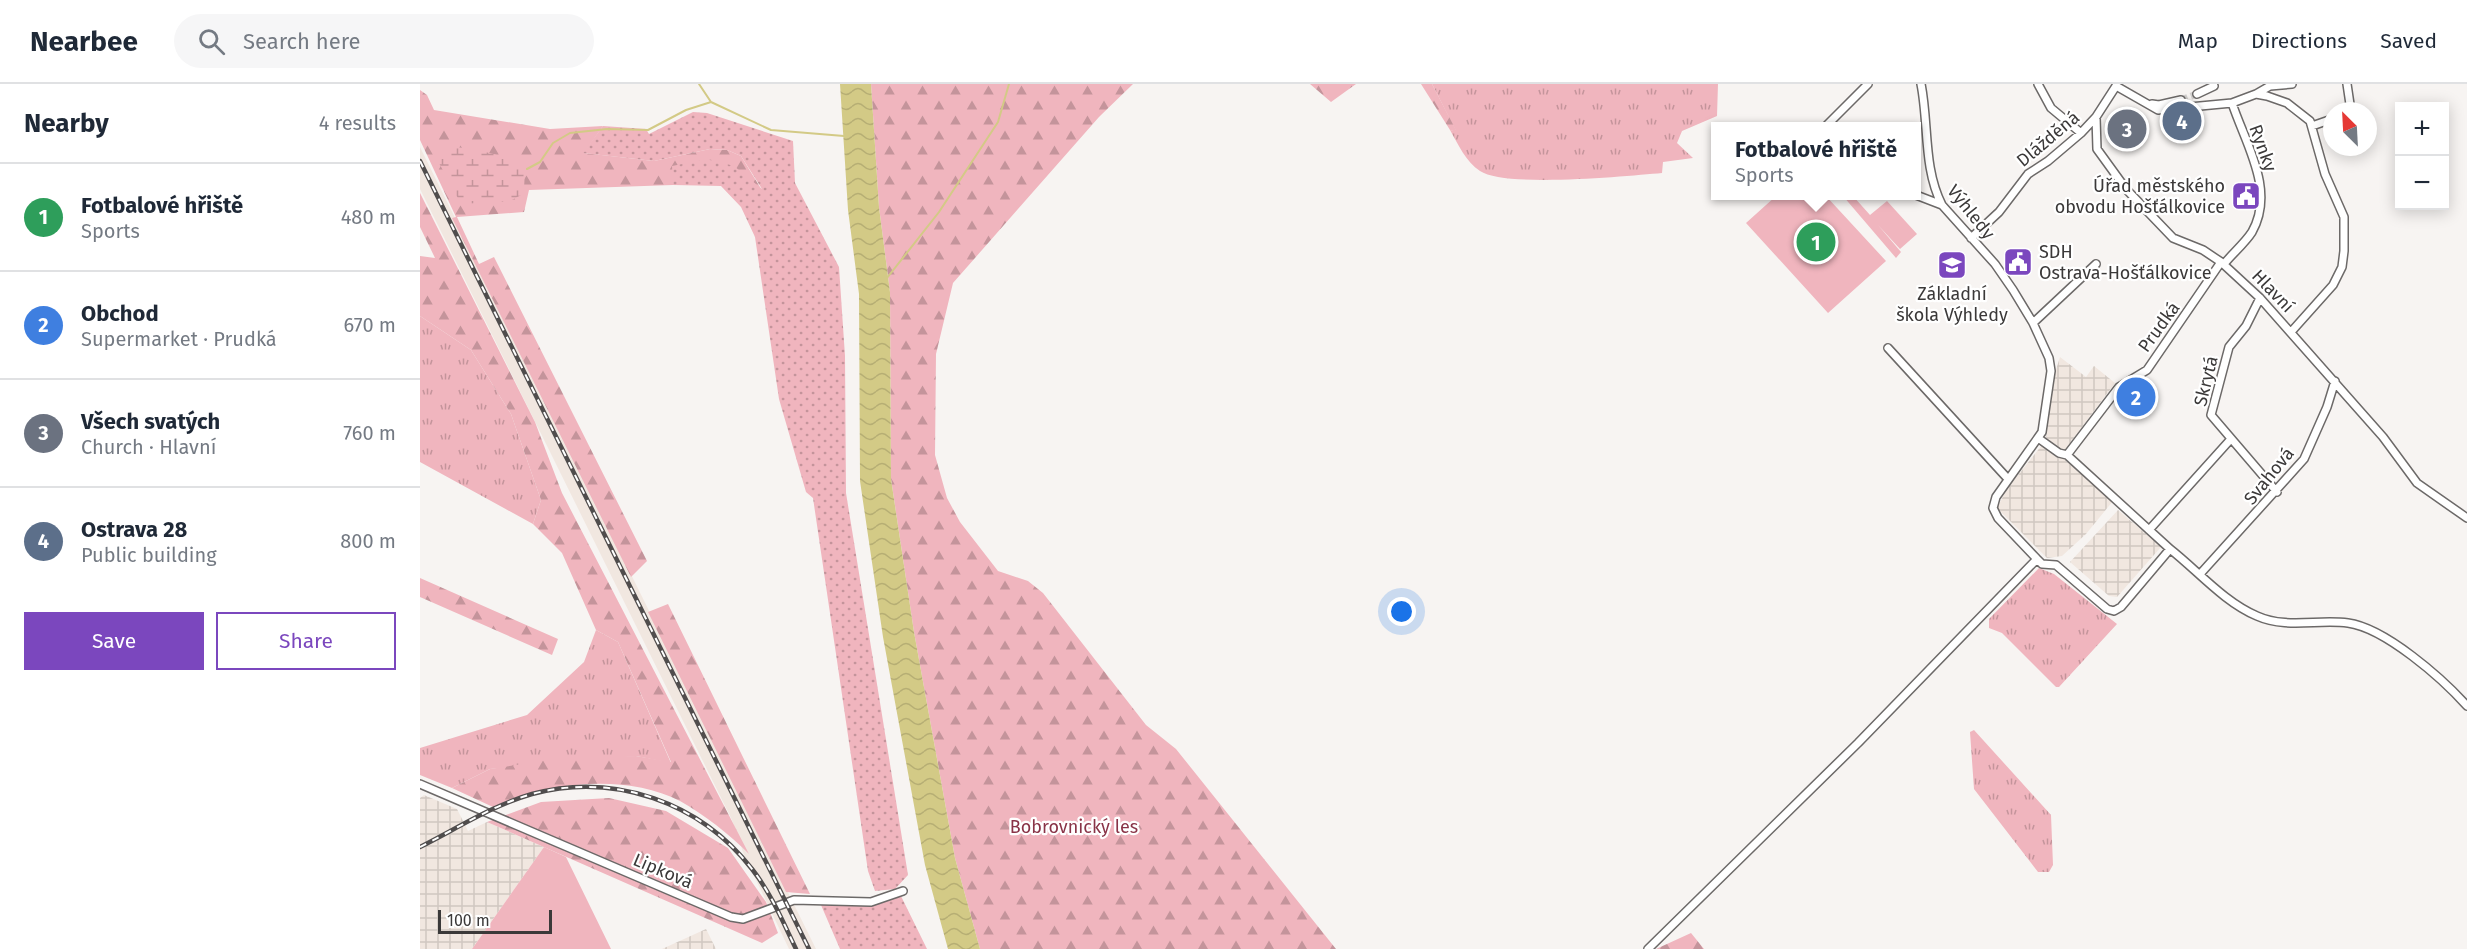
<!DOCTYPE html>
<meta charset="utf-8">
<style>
:root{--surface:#fff;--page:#f6f6f7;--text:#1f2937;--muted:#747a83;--line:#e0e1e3;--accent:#7b47be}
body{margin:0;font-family:"Fira Sans",sans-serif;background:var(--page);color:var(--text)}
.controls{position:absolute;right:18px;top:18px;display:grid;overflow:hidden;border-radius:0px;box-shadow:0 3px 15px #0003}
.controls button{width:54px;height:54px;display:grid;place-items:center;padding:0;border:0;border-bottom:2px solid var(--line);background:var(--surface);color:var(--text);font:30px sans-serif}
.compass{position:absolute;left:1903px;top:18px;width:54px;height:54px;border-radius:50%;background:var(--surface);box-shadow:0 3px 15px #0003;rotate:336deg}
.scale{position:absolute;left:18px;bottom:15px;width:114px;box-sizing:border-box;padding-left:6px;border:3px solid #3b3939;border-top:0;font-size:16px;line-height:21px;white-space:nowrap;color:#3b3939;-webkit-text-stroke:4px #fff;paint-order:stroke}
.you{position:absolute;left:982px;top:528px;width:21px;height:21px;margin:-15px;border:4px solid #fff;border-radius:50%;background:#1a73e8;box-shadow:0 0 0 9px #1a73e833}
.badge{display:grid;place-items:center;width:39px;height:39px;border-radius:50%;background:var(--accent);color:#fff;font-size:20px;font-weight:700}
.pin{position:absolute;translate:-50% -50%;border:3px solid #fff;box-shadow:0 2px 6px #0006}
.popup{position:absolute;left:1291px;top:38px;width:210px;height:78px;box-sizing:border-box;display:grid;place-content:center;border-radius:0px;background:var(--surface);filter:drop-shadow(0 2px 4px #0005);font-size:20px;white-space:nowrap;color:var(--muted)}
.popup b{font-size:22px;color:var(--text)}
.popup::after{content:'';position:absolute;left:50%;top:100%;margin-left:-12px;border:12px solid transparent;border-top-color:var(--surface)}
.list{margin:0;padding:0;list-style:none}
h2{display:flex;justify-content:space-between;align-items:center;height:78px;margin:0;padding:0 24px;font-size:26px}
h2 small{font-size:20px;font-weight:400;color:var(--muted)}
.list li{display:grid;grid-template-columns:39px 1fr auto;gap:18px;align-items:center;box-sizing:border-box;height:108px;padding:0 24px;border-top:2px solid var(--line)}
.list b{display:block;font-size:22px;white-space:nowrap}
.list p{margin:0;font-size:20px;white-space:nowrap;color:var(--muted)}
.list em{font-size:20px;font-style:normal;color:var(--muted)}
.actions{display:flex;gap:12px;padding:18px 24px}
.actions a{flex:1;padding:14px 0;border:2px solid var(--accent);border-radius:0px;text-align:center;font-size:21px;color:var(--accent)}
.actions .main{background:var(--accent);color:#fff}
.icon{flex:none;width:33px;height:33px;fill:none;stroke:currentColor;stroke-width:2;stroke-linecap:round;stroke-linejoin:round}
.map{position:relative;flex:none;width:2047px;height:865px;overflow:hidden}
header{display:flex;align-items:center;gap:36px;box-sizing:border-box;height:84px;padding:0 30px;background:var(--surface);border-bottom:2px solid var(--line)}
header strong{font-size:28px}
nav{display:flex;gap:33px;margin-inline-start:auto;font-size:21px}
.search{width:420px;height:54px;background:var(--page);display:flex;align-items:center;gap:15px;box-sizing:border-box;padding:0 21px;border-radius:33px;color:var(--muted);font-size:22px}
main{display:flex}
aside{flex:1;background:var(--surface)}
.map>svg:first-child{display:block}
.built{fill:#f1e7e0}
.industrial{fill:url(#industrial-grid)}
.grass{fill:url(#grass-tufts)}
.forest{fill:url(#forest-firs)}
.wetland{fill:url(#wetland-marsh)}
.garden{fill:url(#garden-dots)}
.pitch{fill:#f0b5be}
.water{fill:url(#water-waves)}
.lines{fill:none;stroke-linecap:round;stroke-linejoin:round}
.stream{stroke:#d3ca86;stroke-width:2}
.minor-tunnel{stroke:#d1cfcd;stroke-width:7;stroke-dasharray:7 3.5;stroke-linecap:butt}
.minor-casing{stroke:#6c6968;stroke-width:10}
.minor{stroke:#fff;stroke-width:7}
.rail-casing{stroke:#504d4d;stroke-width:4.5}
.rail{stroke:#fff;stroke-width:2;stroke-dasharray:7;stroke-linecap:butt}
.labels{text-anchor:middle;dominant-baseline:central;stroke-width:4.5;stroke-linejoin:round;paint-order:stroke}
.street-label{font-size:18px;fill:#3b3939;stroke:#fff}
.poi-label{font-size:18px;fill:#3b3939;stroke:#fff;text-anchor:end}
.park-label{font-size:18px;fill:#893347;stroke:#fff}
</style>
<header>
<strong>Nearbee</strong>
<div class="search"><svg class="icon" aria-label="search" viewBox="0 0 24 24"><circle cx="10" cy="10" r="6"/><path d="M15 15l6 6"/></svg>Search here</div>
<nav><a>Map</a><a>Directions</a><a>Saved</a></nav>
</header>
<main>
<aside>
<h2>Nearby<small>4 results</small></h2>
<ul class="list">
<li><span class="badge" style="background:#2e9e5b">1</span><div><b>Fotbalové hřiště</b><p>Sports</p></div><em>480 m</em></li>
<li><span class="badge" style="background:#3f7fe0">2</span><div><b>Obchod</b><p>Supermarket · Prudká</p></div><em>670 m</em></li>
<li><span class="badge" style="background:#6b7280">3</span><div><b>Všech svatých</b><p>Church · Hlavní</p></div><em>760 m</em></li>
<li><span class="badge" style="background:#5c6f8a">4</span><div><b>Ostrava 28</b><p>Public building</p></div><em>800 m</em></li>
</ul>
<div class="actions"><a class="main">Save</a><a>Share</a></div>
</aside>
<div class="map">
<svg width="2047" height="865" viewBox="0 0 2047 865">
<defs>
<pattern id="industrial-grid" width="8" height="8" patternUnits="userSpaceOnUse" patternTransform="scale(1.5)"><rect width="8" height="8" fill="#f1e7e0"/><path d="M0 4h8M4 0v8" fill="none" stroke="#d0c7c1"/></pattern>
<pattern id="grass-tufts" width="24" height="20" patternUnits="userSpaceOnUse" patternTransform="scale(1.5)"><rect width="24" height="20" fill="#f0b5be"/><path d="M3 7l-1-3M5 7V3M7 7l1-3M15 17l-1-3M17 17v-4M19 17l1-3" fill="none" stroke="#c4949b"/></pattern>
<pattern id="forest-firs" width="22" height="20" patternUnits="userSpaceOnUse" patternTransform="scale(1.5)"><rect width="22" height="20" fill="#f0b5be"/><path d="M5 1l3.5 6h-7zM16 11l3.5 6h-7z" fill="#c4949b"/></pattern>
<pattern id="wetland-marsh" width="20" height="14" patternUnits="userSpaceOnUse" patternTransform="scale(1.5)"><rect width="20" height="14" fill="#f0b5be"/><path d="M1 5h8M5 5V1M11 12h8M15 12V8" fill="none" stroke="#c4949b"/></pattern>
<pattern id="garden-dots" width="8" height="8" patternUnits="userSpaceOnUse" patternTransform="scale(1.5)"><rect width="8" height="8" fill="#f0b5be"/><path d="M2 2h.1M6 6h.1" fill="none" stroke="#c4949b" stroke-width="1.8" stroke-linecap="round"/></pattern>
<pattern id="water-waves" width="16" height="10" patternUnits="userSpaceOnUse" patternTransform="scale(1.5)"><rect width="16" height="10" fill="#d3ca86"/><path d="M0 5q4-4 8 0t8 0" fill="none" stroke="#b6ae74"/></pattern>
</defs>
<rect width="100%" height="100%" fill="#f7f4f2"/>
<path class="built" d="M0,63L396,865H369L324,771L312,736L0,105Z"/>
<path class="industrial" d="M1640,273L1666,293L1674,282L1695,299L1647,363L1646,377L1693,417L1666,450L1642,472L1627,474L1577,424L1587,405L1626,356L1633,295Z
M1698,426L1741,463L1697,513L1689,512L1650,478Z
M4,711L37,725L48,747L67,738L124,763L52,865H0V714Z
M286,845L296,865H242Z"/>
<path class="grass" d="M1012,0H1298L1297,32L1262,47L1257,59L1273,74L1243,78L1242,89C1207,92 1085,104 1060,87C1046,78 1038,60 1030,46L1036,47Z
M0,232L51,266L91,330L121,416L113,440L0,378Z
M1619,484L1634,490L1697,540L1639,603H1636L1582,549L1569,544V535Z
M176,546L198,558L251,679L216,672L70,685L32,704L0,691V664L107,631L164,578Z
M1554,646L1631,731L1633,781L1629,788H1618L1554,705L1550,648Z"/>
<path class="forest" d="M451,0H713L679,33L533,199L516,270L515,371L527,414L540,438L578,487L608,497L623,509L726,641L756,665L916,865H560L535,774L494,548L471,395L470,208L459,123Z
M890,0H936L911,18Z
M1001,0H1012L1037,48L1030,46Z
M0,6L7,11L14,26L130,45L183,42L164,69L234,77L290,65L307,66L321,72L343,108L253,82V101L109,106L104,128L37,133L59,180L74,173L227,477L211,493L32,134L36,133L0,56Z
M0,109L115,338L142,409L329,770C309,750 285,731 260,717C205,689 127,698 73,723L32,704L70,685L147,673L216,672L251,678L198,558L176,546L142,469L113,440L121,416L91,330L51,266L0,232V172L15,174L0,143Z
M0,494L138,555L132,571L0,513Z
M248,520L390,810L366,808L228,528Z
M189,714L246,727L308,764L346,818L358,849L342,859L67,738L121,718Z
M1271,849L1284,865H1236Z"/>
<path class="wetland" d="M31,62C47,65 89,70 100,82C107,89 104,101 103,110L90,117L41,120L12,66Z"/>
<path class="garden" d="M273,28L287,29L373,57L375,99L419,183L425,272L426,409L488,791L475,805L455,807L448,787L393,414L386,408L359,315L335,153L321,123L301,102L253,101L252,82L288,75L314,82L342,105L321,72L307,66L290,65L234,77L163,69L183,42L226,45L229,50Z
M480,810L507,865H420L401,821L453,820Z"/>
<path class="pitch" d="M1356,112H1406L1466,177L1408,229L1326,139Z
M1423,112H1433L1450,131L1467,117L1497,150L1480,165L1458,141L1481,168L1476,174Z
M124,763L146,773L191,865H52Z"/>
<path class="water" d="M420,0H451L459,123L470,208L471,395L494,548L535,774L560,865H528L505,781L463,553L440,397L439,210L428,126Z"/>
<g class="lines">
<path class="stream" d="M279,0L291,18L351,46L424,52
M107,85L120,78L133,59L150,49L187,45L228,46L266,26L291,18
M467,194L519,128L578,38L589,0"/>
<path class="minor-tunnel" d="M1761,16L1777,10"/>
<g class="minor-casing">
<path id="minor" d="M1501,0C1509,40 1503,84 1522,121L1575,180L1593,206L1613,239L1629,274L1631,287L1622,348L1576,413L1573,424L1578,434L1617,475L1622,480L1636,481L1687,525L1694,527L1701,523L1750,465C1778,487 1804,518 1837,532C1866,545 1898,535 1928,539C1965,544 2022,594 2047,622
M1618,0L1631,24L1661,49
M1927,0L1931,27
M1696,2L1738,26L1812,19L1836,10L1847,12L1867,19L1890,37L1905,90L1924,133V167L1922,183L1913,201L1871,248
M1777,10L1794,2L1793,0
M1836,10L1850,2L1872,0
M1732,20L1739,21L1761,16
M1676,33L1677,65L1706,105L1753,154L1783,166L1801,178L1840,214L1963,353L1997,399L2047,434
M1406,42L1448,0
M1892,42L1912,35
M1496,111L1522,121
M1551,154L1579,128L1608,90L1628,77L1661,49L1676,33L1696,2
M1804,180C1812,170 1825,159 1832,148C1856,106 1825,59 1812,19
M1840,214L1826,242L1809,263L1791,331L1857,408
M1613,239L1676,180
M1468,264L1588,395
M1618,354L1639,369L1647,371L1750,465
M1647,371L1699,303L1727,286L1801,178
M1729,446L1810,356
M1781,489L1884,375L1907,323L1915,297
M0,700L311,833L323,835L374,816L451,818L483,807
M1228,865L1438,659L1617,475"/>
</g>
<use href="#minor" class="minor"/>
<g class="rail-casing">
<path id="rail" d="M0,77L389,865
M0,763C36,745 73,721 112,710C194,688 280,718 332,785C351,809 363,838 376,865"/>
</g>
<use href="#rail" class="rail"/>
</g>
<defs>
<g id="civic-square" transform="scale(1.5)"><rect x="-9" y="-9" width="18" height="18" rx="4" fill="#7b47be" stroke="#fff"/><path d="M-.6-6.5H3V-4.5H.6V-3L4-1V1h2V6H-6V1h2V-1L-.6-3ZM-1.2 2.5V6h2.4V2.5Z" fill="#fff"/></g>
<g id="school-square" transform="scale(1.5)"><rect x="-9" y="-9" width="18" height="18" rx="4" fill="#7b47be" stroke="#fff"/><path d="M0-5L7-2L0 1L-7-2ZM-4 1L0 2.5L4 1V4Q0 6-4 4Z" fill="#fff"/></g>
</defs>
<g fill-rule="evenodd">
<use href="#civic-square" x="1826" y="112"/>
<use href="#civic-square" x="1598" y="178"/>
<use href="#school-square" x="1532" y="181"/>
</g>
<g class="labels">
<g class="street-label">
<text transform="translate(1628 55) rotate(-40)">Dlážděná</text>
<text transform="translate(1843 64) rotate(70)">Rynky</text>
<text transform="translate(1551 128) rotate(51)">Výhledy</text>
<text transform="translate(1853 207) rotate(46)">Hlavní</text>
<text transform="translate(1739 243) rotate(-54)">Prudká</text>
<text transform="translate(1786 297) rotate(-76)">Skrytá</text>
<text transform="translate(1849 392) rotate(-51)">Svahová</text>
<text transform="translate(243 787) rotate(23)">Lipková</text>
</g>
<g class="poi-label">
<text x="1805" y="102">Úřad městského<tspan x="1805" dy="21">obvodu Hošťálkovice</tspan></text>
<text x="1619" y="168" text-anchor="start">SDH<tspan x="1619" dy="21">Ostrava-Hošťálkovice</tspan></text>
<text x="1532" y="210" text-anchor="middle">Základní<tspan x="1532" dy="21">škola Výhledy</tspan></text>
</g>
<g class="park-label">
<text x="654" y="743">Bobrovnický les</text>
</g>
</g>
</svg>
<div class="controls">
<button>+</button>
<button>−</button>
</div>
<svg class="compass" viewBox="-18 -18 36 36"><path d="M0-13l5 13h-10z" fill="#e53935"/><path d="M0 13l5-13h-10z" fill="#747a83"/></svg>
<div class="scale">100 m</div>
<div class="you"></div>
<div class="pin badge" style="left:1396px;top:158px;background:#2e9e5b">1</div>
<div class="popup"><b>Fotbalové hřiště</b>Sports</div>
<div class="pin badge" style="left:1716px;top:313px;background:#3f7fe0">2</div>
<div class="pin badge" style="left:1707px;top:45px;background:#6b7280">3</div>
<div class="pin badge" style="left:1762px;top:37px;background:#5c6f8a">4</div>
</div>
</main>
